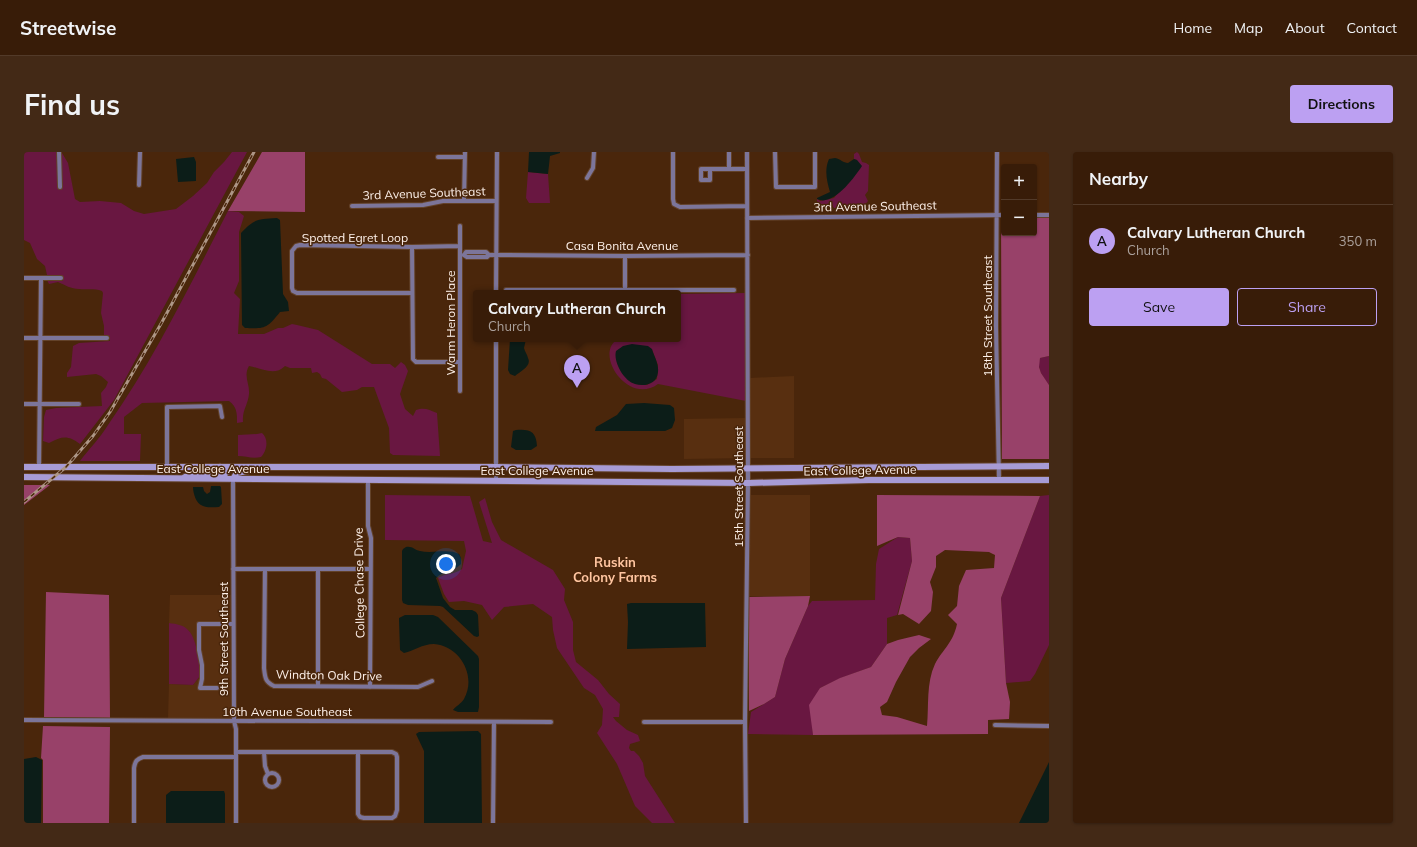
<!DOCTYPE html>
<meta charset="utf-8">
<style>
:root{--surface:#381c08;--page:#432916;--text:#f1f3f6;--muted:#aba19c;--line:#523a29;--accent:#bca0f2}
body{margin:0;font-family:Mulish,sans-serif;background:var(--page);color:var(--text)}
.controls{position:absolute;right:12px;top:12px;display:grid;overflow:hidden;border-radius:4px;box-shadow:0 1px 3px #0004}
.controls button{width:36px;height:36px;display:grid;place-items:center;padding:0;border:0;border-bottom:1px solid var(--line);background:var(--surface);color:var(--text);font:20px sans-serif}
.you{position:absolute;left:422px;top:412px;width:14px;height:14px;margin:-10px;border:3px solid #fff;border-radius:50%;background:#1a73e8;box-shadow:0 0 0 6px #1a73e833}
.badge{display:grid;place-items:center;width:26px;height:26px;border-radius:50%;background:var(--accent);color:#111;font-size:13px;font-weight:700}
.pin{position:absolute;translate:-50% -33px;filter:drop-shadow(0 1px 2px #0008)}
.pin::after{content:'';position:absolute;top:21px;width:14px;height:12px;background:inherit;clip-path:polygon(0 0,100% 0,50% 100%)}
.popup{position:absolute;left:449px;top:138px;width:208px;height:52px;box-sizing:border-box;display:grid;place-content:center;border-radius:4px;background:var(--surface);filter:drop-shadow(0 1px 3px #0005);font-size:13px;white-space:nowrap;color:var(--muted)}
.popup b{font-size:15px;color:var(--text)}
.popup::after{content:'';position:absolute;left:50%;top:100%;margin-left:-8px;border:8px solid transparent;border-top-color:var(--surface)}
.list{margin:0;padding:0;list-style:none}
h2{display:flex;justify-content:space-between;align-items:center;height:52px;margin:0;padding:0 16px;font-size:17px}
h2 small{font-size:13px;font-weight:400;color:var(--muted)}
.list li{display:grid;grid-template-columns:26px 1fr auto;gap:12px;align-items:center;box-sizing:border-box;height:72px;padding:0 16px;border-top:1px solid var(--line)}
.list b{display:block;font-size:15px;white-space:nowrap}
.list p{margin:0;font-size:13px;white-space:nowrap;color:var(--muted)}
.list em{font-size:13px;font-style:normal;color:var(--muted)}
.actions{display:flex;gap:8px;padding:12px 16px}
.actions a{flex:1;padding:9px 0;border:1px solid var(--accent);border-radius:4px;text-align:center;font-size:14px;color:var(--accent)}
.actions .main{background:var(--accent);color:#111}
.map{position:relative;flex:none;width:1025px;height:671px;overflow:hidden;border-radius:4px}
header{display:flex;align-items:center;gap:24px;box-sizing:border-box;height:56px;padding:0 20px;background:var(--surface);border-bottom:1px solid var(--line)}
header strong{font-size:19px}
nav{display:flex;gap:22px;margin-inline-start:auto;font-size:14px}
.intro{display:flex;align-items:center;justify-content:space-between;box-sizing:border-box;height:96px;padding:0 24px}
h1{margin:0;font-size:28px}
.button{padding:10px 18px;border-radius:4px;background:var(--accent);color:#111;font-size:14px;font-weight:700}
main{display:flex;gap:24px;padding:0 24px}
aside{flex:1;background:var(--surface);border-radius:4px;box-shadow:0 1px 3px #0004}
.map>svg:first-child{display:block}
.built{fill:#582f10}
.green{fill:#691741;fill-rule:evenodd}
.forest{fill:#984169}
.water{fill:#0c1d18}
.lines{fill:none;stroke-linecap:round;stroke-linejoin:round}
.minor-casing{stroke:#63422a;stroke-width:6}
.secondary-casing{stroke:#63422a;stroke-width:8}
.minor{stroke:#7c759a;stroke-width:4}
.secondary{stroke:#a79bd5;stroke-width:6}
.rail-casing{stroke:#ad9686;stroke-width:3}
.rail{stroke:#4a260b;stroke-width:1.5;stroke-dasharray:4.5;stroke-linecap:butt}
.labels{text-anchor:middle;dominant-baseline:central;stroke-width:3;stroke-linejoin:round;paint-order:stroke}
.street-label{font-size:12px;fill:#fef1ea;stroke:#4a260b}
.neighbourhood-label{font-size:13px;font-weight:bold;fill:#ffc5a0;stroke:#4a260b}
</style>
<header>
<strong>Streetwise</strong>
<nav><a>Home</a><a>Map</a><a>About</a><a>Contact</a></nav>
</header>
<div class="intro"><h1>Find us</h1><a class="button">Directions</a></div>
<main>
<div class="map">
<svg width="1025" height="671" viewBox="0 0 1025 671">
<rect width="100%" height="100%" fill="#4a260b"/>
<path class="built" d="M770,224V306H726V226Z
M722,266V306L660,307V267Z
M727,343H786V444H725Z
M146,443H207V469L175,470L173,472L172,494L165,479L145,471Z
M177,474H207L208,567L144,566L145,532L169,533L176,524L174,535L176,538L195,539V534L179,533L181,527L180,513L177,498Z"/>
<path class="green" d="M0,0H33L34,37H38V1L44,11L51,47L56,50L76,49L97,51L110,59L120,62L152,57L169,44L183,31L190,20L200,10L208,0H223L90,248L56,292C44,283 38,284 25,291L19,289L20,265L22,258L32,256L78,254L77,241L82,235L84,230L77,224L72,222L43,225V221L47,215L49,194L55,191L86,189V184H80V174L77,161L79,141L78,139C69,136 65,138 55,137C47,137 41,133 34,130L25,132L23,128L39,129V124L23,123L21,114L13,107L6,91L0,88Z
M833,0L835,2L838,10L842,11L845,13L844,39L841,43L844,49L839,55L810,56L807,51L804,52L801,56H796L793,54V47L796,49L810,46L816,38L833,8L830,7V2Z
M504,20L524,22L526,51H505L502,46Z
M204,59L215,60L220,64L215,80V129L210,141L216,147L214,182H240L254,176H259L268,172L273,173L294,178L348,212H366L371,216L377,210L381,213L384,219L376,242L381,257L389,264L392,258C401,255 405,258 413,261L416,304L369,303L366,301L365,276L350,235H338L333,238L318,240L302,227L298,226L296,222L293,220L288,221L287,216H266L261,214C250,225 238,216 225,214C219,224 226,232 225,242C224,253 218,258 219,270L213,271C213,261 213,255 205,249L118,251L100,265V282H117L116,309H56C65,297 76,286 84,273C131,206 167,131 204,59Z
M722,141V249L634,232C604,254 569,201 594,187H654V142ZM628,198L634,213L633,227L623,233L611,232Z
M1025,204V233C1019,224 1012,217 1016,206Z
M238,281C245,287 243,299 237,305C228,307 222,304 214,304V283L233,282Z
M361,343L446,344L459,389L468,391L455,350L461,346L468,370L477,388L529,418L541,437L540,448L549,470V498L552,510L574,528L585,542L596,552L595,565H589L592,569L603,578L614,583L616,589L606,592L605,596L607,599H610L615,604L619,611L621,624L651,671H628L611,654L593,612L573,581L578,573L579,557L571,543L560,536L533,496L529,478L528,465L509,452L480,455L468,468L458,453L440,449L425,450L420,442L414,426C422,421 429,423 438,417L442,399L440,389L361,388Z
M1025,343V493L1011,522L1006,529L982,531L977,446L1016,344Z
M874,385L886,386L888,409L873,463L863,466V492L847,515L817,526L796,536L788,570L789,583L724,582L727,560L751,545L761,507L784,454L788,449L851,448L852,412L855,397Z
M145,471C153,472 160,473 165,479C173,488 176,512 176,524L169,533L145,532Z"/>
<path class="forest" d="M238,0H281V60L204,59Z
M1025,65V204L1016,206L1015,215L1017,221L1025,233V307H978L977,66H980V81H1010V66Z
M0,333H26L0,353Z
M853,343L1016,344L977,446L982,531L986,550L985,567L964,568V582L789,583L785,553L796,536L816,526L847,515L863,492L874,488L895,483L907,487L895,496L886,505L872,530L863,550L856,555L858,563L873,565L903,574C905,554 902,531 911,512C919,497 929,491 933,472L924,463L933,454L935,434L942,418L970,416L971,403L965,400L921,398L912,404V415L906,430L909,440L907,459L895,472L879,462L874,463L888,409L886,386L874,385L853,394Z
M22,440L85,443L86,566L20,565Z
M786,444L784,454L761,507L751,545L740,552L725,559V445Z
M19,574L86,575L85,671H19V608L17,606Z"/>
<path class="water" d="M505,0H536V1L526,4L524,22L504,20Z
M170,5L172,10V29L154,30L152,7Z
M811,6C817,7 819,11 824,11L830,7L833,8L838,14C830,26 809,55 793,47V46L806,40C803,30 800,18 805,7Z
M253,66L256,68L259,142L264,150L265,159L256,160C243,176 242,177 221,176L218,173L217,81C230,67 234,67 253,66Z
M486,187H502L500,196C501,200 503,202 504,206C508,214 497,219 491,224L486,222L484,218Z
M608,192L624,194L628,197C630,204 635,212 634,220C633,232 621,235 611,232C600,229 589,210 592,199L599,194Z
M620,251L646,253L650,256L651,268L648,276L641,279H571L572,275L593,263L602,252Z
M492,278C506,277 512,279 513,294L507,298H492L487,295L489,279Z
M187,334H196L197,335L198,352L195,355C190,355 183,356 179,354C172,352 169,341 169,335H179L180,339L183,342L186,340Z
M382,395C389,394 390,398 396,399C409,402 424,396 435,402L437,406V412C430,420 418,419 412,426L419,446L426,455L431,458H448L452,460L454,463L455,484L453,485L450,484L419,455L416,454L384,453L379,451L378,448V399L379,397Z
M607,451H681L682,495L603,497L604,470L603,452Z
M381,463H409L414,465L454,504L455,507V555L454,560H434L429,558C432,554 437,552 440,547C453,524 436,494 410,492C398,492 390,499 380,501L376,498L375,468V466Z
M454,579L457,582L458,671H400V599L392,582L395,580Z
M12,605L18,608L17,671H0V607Z
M1025,610V671H995Z
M147,639H200L201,642V671H142V643Z"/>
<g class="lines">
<g class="minor-casing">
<path id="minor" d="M35,0L36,35
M649,0V47L650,52L656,55L723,54
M705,0V17
M751,0L752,35H791V0
M973,0L972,175L975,328
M414,5H440
M686,17V28H677V17H723
M563,26L569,16L570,0
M115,33L116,0
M440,49L441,0
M328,54L399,53L419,49H472
M1010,63H1025
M723,66L980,63
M436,74V103H437
M388,95L389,207L392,210H436
M465,103L462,100H442L440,103L443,105H463L465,103H472L601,104L724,103
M0,126H37
M482,138H710
M601,138V104
M388,141H273L269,139L268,136V99L272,94L276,93L388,95L436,94
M472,141L473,0
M0,186H83
M436,239V103
M0,252H55
M15,316L17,126
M143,316V255L196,254L198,265
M209,327L210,569L212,577V671
M344,328V374L347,386L346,535
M472,329V187
M209,417H346
M241,417L240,516C241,525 241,530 250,534L394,535L408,529
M294,534V417
M193,536H176L178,527V513L175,498V472H209
M0,568L527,570
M620,570H721
M971,573L1025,574
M212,600C264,600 316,600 368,600L372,602L373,605V658L371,664L368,666H340L336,665L334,662V600
M240,600L241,614L244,622
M241 628a7 7 0 1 1 14 0a7 7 0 1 1-14 0Z
M110,671V616C111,609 113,607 119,605H212
M469,671L470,570
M722,671L721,570L724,331L723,0"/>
</g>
<g class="secondary-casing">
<path id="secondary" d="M0,315H472L648,317L1025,314
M0,325L724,331L845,328H1025
M161,325L168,322H201L202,321L196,315
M209,327L213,321L223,319"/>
</g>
<use href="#minor" class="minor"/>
<use href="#secondary" class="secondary"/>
<g class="rail-casing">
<path id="rail" d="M0,350L42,315L69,284L86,260L138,170L230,0"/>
</g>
<use href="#rail" class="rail"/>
</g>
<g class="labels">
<g class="street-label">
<text transform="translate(400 41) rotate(-2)">3rd Avenue Southeast</text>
<text transform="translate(851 54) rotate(-1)">3rd Avenue Southeast</text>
<text x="331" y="85">Spotted Egret Loop</text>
<text x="598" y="93">Casa Bonita Avenue</text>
<text transform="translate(963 164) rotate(-90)">18th Street Southeast</text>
<text transform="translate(426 171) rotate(-90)">Warm Heron Place</text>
<text x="189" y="316">East College Avenue</text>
<text x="513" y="318">East College Avenue</text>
<text transform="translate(836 318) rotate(-1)">East College Avenue</text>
<text transform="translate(714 335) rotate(-90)">15th Street Southeast</text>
<text transform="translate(335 431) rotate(-91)">College Chase Drive</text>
<text transform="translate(199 487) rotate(-90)">9th Street Southeast</text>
<text transform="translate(305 523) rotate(1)">Windton Oak Drive</text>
<text x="263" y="559">10th Avenue Southeast</text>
</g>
<g class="neighbourhood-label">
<text x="591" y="410">Ruskin<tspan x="591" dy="15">Colony Farms</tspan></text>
</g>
</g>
</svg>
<div class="controls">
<button>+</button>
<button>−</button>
</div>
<div class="you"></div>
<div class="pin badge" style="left:553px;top:236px">A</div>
<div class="popup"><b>Calvary Lutheran Church</b>Church</div>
</div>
<aside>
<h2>Nearby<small></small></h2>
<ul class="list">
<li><span class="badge">A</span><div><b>Calvary Lutheran Church</b><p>Church</p></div><em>350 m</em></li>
</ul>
<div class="actions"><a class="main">Save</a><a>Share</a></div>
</aside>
</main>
